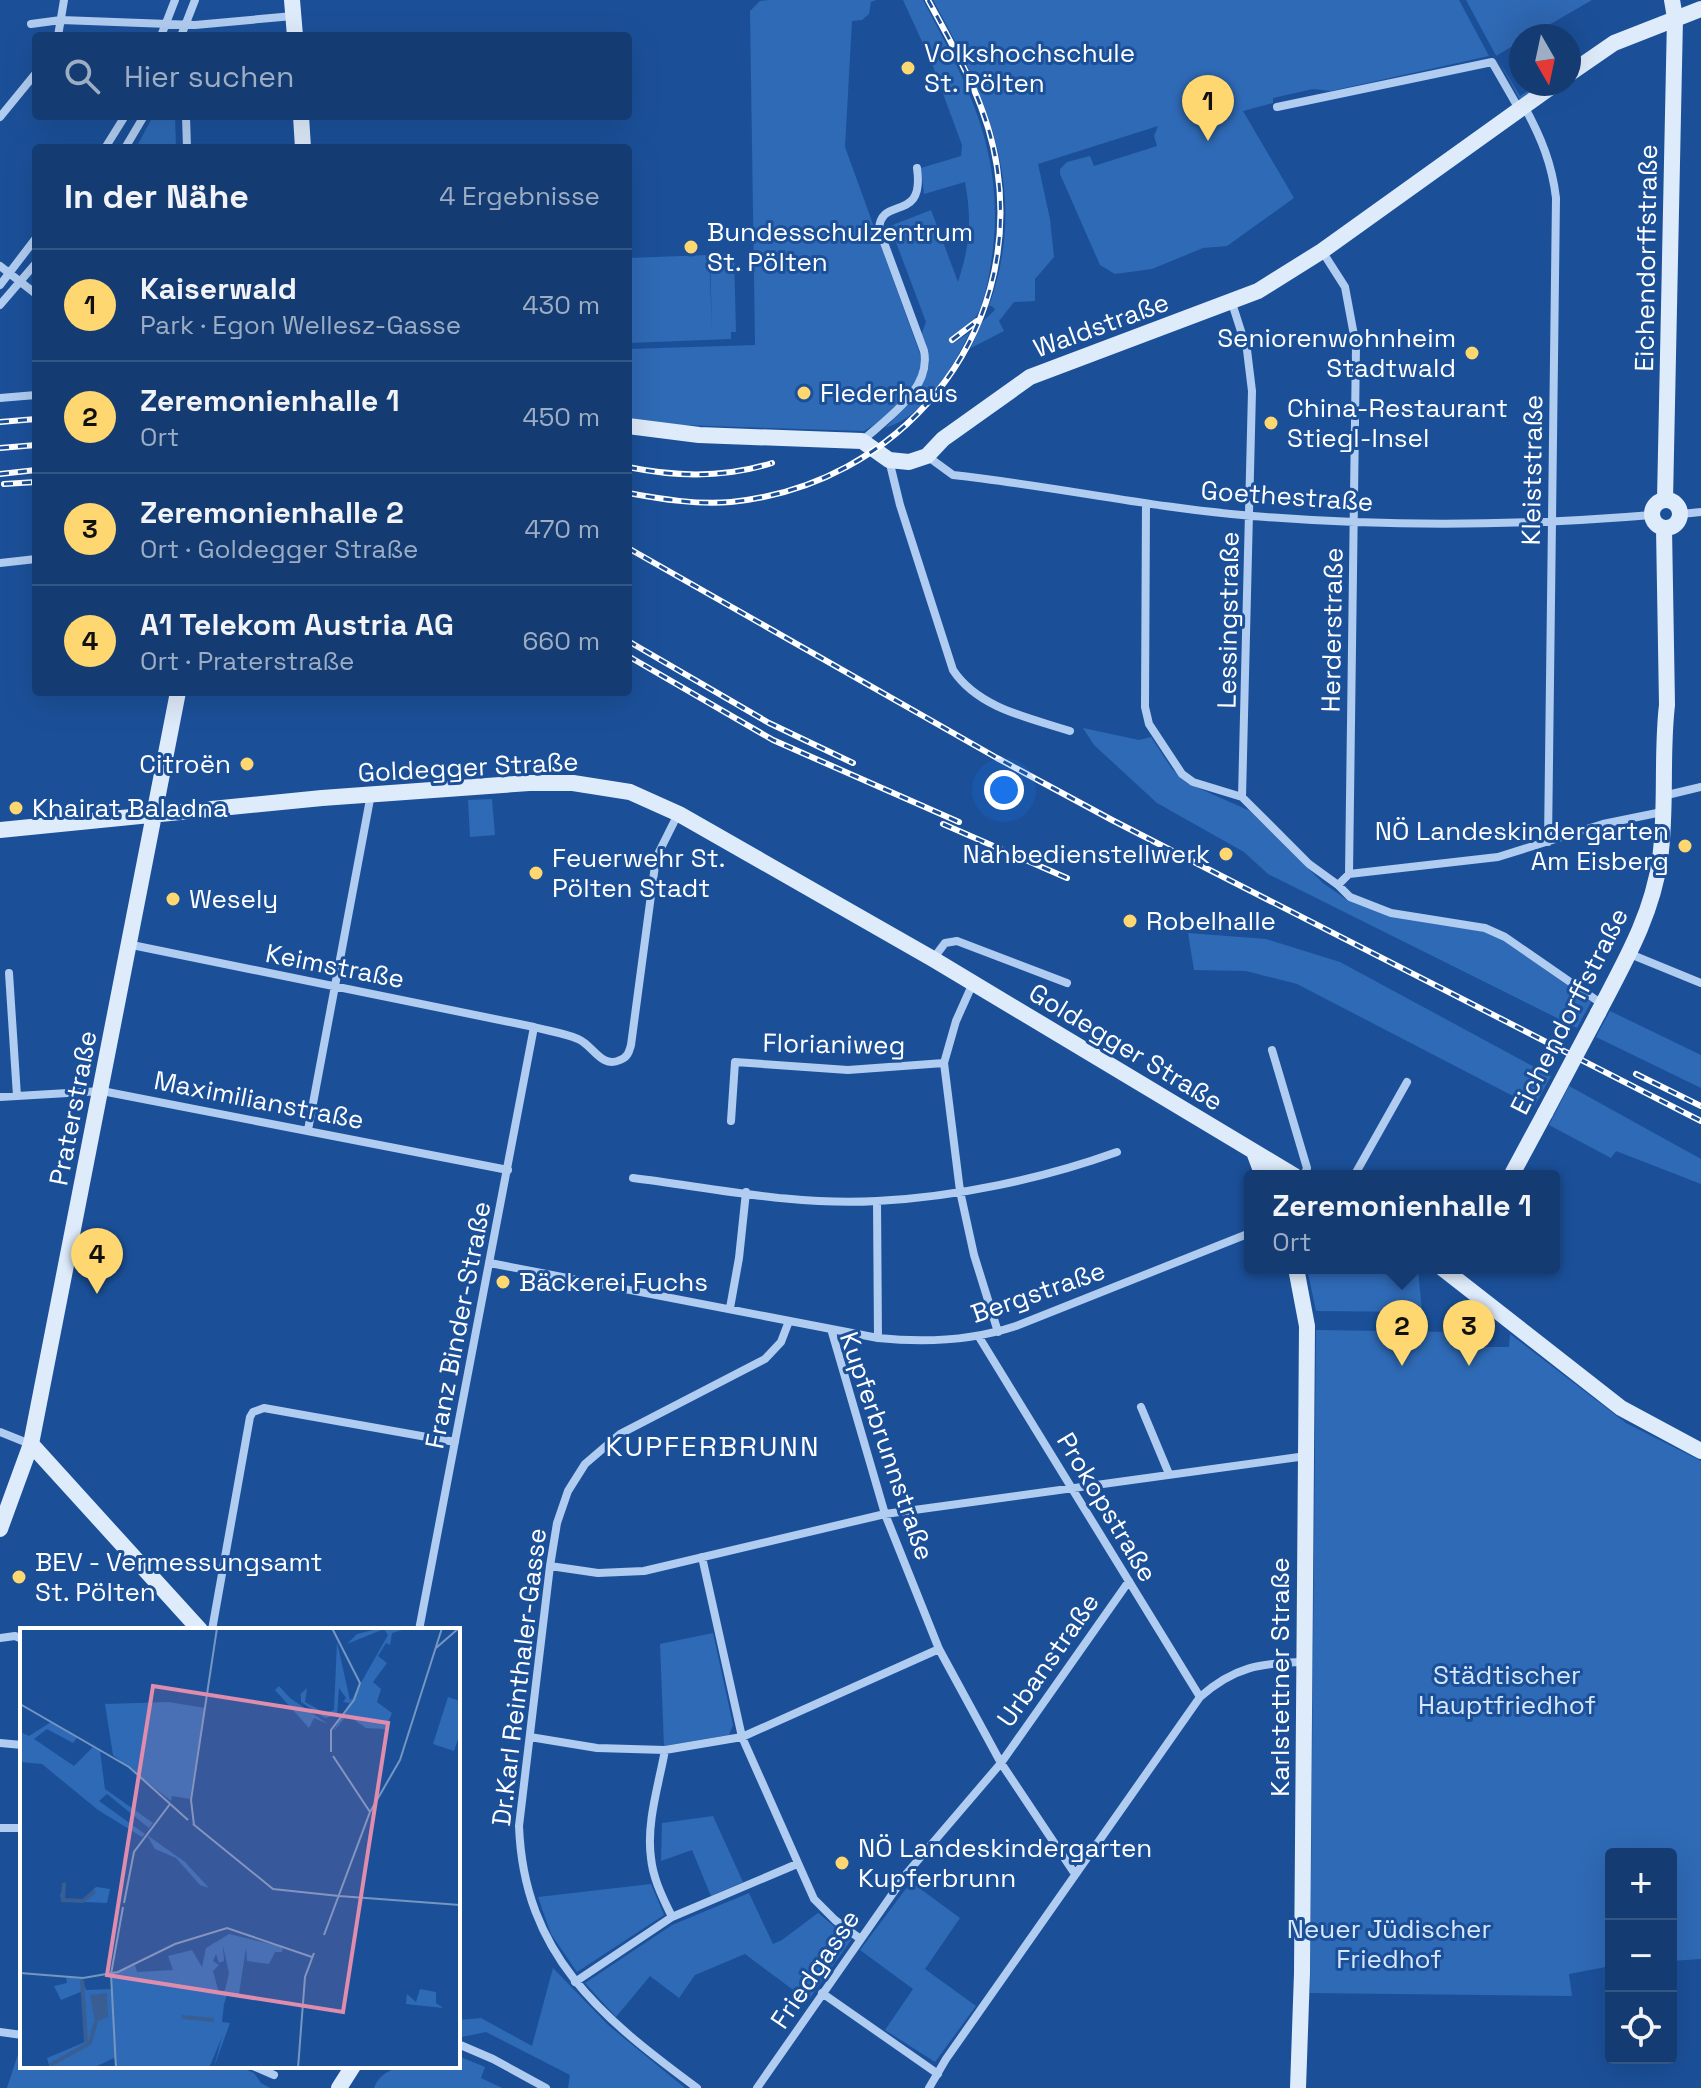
<!DOCTYPE html>
<html lang="de">
<meta charset="utf-8">
<style>
:root{--surface:#143c73;--page:#1d4378;--text:#f1f3f6;--muted:#9dadc4;--line:#335685;--accent:#ffd770}
body{margin:0;font-family:"Space Grotesk",sans-serif;background:var(--page);color:var(--text)}
.controls{position:absolute;right:24px;bottom:24px;display:grid;overflow:hidden;border-radius:8px;box-shadow:0 8px 32px #0002}
.controls button{width:72px;height:72px;display:grid;place-items:center;padding:0;border:0;border-bottom:2px solid var(--line);background:var(--surface);color:var(--text);font:40px sans-serif}
.compass{position:absolute;left:1509px;top:24px;width:72px;height:72px;border-radius:50%;background:var(--surface);box-shadow:0 8px 32px #0002;rotate:171deg}
.you{position:absolute;left:1004px;top:790px;width:28px;height:28px;margin:-20px;border:6px solid #fff;border-radius:50%;background:#1a73e8;box-shadow:0 0 0 12px #1a73e833}
.badge{display:grid;place-items:center;width:52px;height:52px;border-radius:50%;background:var(--accent);color:#111;font-size:26px;font-weight:700}
.pin{position:absolute;translate:-50% -66px;filter:drop-shadow(0 2px 4px #0008)}
.pin::after{content:'';position:absolute;top:42px;width:28px;height:24px;background:inherit;clip-path:polygon(0 0,100% 0,50% 100%)}
.popup{position:absolute;left:1244px;top:1170px;width:316px;height:104px;box-sizing:border-box;display:grid;place-content:center;border-radius:8px;background:var(--surface);filter:drop-shadow(0 2px 6px #0005);font-size:26px;white-space:nowrap;color:var(--muted)}
.popup b{font-size:30px;color:var(--text)}
.popup::after{content:'';position:absolute;left:50%;top:100%;margin-left:-16px;border:16px solid transparent;border-top-color:var(--surface)}
.list{margin:0;padding:0;list-style:none}
h2{display:flex;justify-content:space-between;align-items:center;height:104px;margin:0;padding:0 32px;font-size:34px}
h2 small{font-size:26px;font-weight:400;color:var(--muted)}
.list li{display:grid;grid-template-columns:52px 1fr auto;gap:24px;align-items:center;box-sizing:border-box;height:112px;padding:0 32px;border-top:2px solid var(--line)}
.list b{display:block;font-size:30px;white-space:nowrap}
.list p{margin:0;font-size:26px;white-space:nowrap;color:var(--muted)}
.list em{font-size:26px;font-style:normal;color:var(--muted)}
.icon{flex:none;width:44px;height:44px;fill:none;stroke:currentColor;stroke-width:2;stroke-linecap:round;stroke-linejoin:round}
.map{position:relative;flex:none;width:1701px;height:2088px;overflow:hidden}
.search{position:absolute;background:var(--surface);box-shadow:0 8px 32px #0002;left:32px;top:32px;width:600px;height:88px;display:flex;align-items:center;gap:20px;box-sizing:border-box;padding:0 28px;border-radius:8px;color:var(--muted);font-size:30px}
.panel{position:absolute;background:var(--surface);box-shadow:0 8px 32px #0002;left:32px;top:144px;width:600px;height:552px;border-radius:8px}
.map>svg:first-child{display:block}
.green{fill:#2f6ab6}
.lines{fill:none;stroke-linecap:round;stroke-linejoin:round}
.street{stroke:#b0ccf0;stroke-width:8}
.secondary{stroke:#deebfb;stroke-width:16}
.rail-casing{stroke:#fff;stroke-width:6}
.rail{stroke:#1b5099;stroke-width:3;stroke-dasharray:9;stroke-linecap:butt}
.secondary-bridge{stroke:#deebfb;stroke-width:16}
.poi-dot{fill:#ffd770;stroke:#1b5099;stroke-width:3}
.labels{text-anchor:middle;dominant-baseline:central;stroke-width:6;stroke-linejoin:round;paint-order:stroke}
.poi-label{font-size:26px;fill:#fff;stroke:#1b5099;text-anchor:start}
.street-label{font-size:26px;fill:#fff;stroke:#1b5099}
.park-label{font-size:26px;fill:#d7e7fb;stroke:#1b5099}
.neighbourhood-label{font-size:28px;letter-spacing:2px;fill:#fff;stroke:#1b5099}
.inset-river{fill:none;stroke:#385e93;stroke-width:4}
.inset-road{fill:none;stroke:#7696c2;stroke-width:2}
.view{fill:#e08cad;fill-opacity:0.15;stroke:#e08cad;stroke-width:4}
.inset-edge{fill:none;stroke:#fff;stroke-width:4}
</style>
<div class="map">
<svg width="1701" height="2088" viewBox="0 0 1701 2088">
<rect width="100%" height="100%" fill="#1b5099"/>
<path class="green" d="M769,0H876L871,2L869,14L862,20L852,21L845,147L923,362C916,390 889,417 864,431L681,425L628,418V349L755,345L750,11L760,1Z
M903,0H923C967,83 1004,151 993,248C991,265 985,308 974,319C967,326 958,331 950,338L954,343L970,332C952,369 926,416 885,428C898,416 926,384 929,366C930,355 925,345 921,336L926,322L890,226L931,210L958,282C970,245 972,220 965,182L924,194L921,168L961,156L962,145L931,61Z
M933,0H1459L1489,56L1331,91L1313,89L1273,98V103L1243,111L1294,198L1227,246L1203,248L1152,269L1115,274L1100,265L1060,174V169L1067,162L1090,156L1094,166L1157,146L1154,136L1158,126L1038,164L1050,219L1054,257L1035,279V301L1014,302L999,321L1004,331L971,348L981,323L995,310L992,306H989C1030,190 988,100 933,0Z
M1466,0H1592L1530,36H1521V41L1496,56L1520,96L1539,84H1546L1520,100Z
M153,116H175L176,148H136Z
M709,255L712,332L710,255H734L736,332H731V339L628,343V258Z
M1083,728L1139,740L1151,737L1172,769L1187,783L1250,811L1323,883L1347,900L1391,915L1485,931L1506,942L1591,1002L1577,1028L1268,874L1244,852L1157,803L1094,745Z
M492,799L495,835L470,837L468,800Z
M1188,933L1266,939L1340,962L1551,1076L1534,1107L1297,984L1246,971L1194,970Z
M1610,1011L1701,1055V1088L1596,1037Z
M1569,1086L1701,1159V1184L1616,1151L1611,1158L1549,1125Z
M1307,1268H1418L1422,1312L1316,1311Z
M1466,1301L1486,1316L1485,1347H1509L1510,1334L1626,1423L1701,1461V1959L1671,1961V1854H1611V1966L1569,1974L1572,1996L1310,1993L1316,1330L1453,1332L1455,1304Z
M713,1633L733,1725L729,1735L664,1746L660,1644Z
M713,1816L743,1882L711,1896L692,1850L661,1861L662,1823Z
M911,1882L960,1918L925,1969L976,2006L935,2062L885,2030L913,1989L860,1950Z
M651,1884L664,1915L577,1972L551,1934L538,1897Z
M749,1893L773,1944L782,1940L818,1913L851,1940L808,2001L745,1954L695,1975L679,1998L650,1976L616,2017L585,1983L672,1925Z
M553,1968L608,2025L685,2088H568L570,2075L486,2032L462,2037L458,2035V2020L481,2018L532,2046Z
M21,2045L22,2066H238L254,2073L261,2083L270,2088H7Z
M458,2056L485,2067L481,2078L502,2088H374C386,2057 431,2066 458,2066Z"/>
<g class="lines">
<path class="street" d="M31,24L61,20L195,25L293,16
M58,36L64,0
M161,36L175,0
M181,36L195,0
M1524,106C1541,137 1552,164 1556,198L1548,842
M1277,107L1492,62L1519,109
M186,116L187,148
M0,117L36,73
M105,148L125,116
M125,148L144,116
M1322,251L1345,287L1356,346L1349,874
M0,266L36,294
M0,285L36,238
M1232,303L1247,350L1252,391L1242,797
M0,305L36,263
M0,398L36,395
M862,441C887,418 932,389 924,351L879,229C881,195 925,224 917,168
M927,456L953,475C1054,486 1152,508 1253,516C1386,527 1519,526 1652,515
M889,460L900,505L953,670C978,708 1029,718 1070,731
M1146,504L1145,707L1149,724L1182,774L1193,782L1242,797L1309,864L1338,885L1350,897L1391,913L1485,928L1505,937L1602,1004
M1681,514L1701,512
M0,563L36,559
M1663,796L1701,787
M1338,885L1349,874L1498,857L1603,824L1662,812
M127,944L534,1027C548,1031 564,1033 578,1039C593,1045 601,1069 620,1060C628,1057 629,1052 631,1045L656,858L678,814
M1630,954L1701,983
M933,959L945,943L957,941L1067,983
M9,973L17,1096
M973,983L956,1021L944,1063L960,1191L974,1255L998,1332
M1272,1050L1307,1168L1304,1176
M0,1097L102,1091L508,1170
M731,1121L735,1062L848,1070L944,1063
M308,1130L371,794
M1354,1176L1407,1082
M633,1178C713,1188 797,1206 877,1201C956,1197 1042,1179 1117,1152
M877,1201L878,1338
M490,1263L878,1338C926,1343 971,1341 1016,1326L1250,1233
M730,1308L739,1258L746,1192
M831,1329L885,1514L939,1649L1001,1763L1075,1874
M979,1337L1200,1697
M1141,1407L1169,1474
M0,1432L30,1444
M702,1557L742,1737L814,1899L835,1920L859,1938
M550,1566L598,1573L644,1571L885,1514L1306,1456
M212,1630L250,1417L253,1412L264,1408L455,1442
M419,1630L534,1027
M0,1638L15,1636L22,1639
M530,1737L597,1748L665,1750L742,1737L939,1649
M0,1743L22,1745
M665,1750C659,1784 646,1823 651,1858C653,1879 663,1898 672,1917
M0,1828H22
M575,1982L672,1917L797,1864
M822,1993L938,2074
M0,2032L22,2035
M458,2044L493,2059L546,2088
M253,2066L274,2075
M697,2088C601,2017 524,1955 519,1826L550,1566L557,1523L568,1491L585,1464L620,1434L765,1359L781,1342L789,1321
M757,2088L907,1873L1001,1763L1129,1581
M929,2088L946,2059L1200,1697C1234,1667 1260,1663 1304,1662"/>
<path class="secondary" d="M292,0L295,36
M1569,74L1614,43L1701,9
M301,116L303,148
M628,426L699,435L862,441L889,460L909,462L927,456L943,439L1030,377L1258,291L1322,251L1555,84
M1652 514a14 14 0 1 1 28 0a14 14 0 1 1-28 0Z
M1665,500L1675,18L1672,0
M0,830L322,798L529,783H573L630,792L679,814L933,959L1295,1176
M1598,1013C1624,963 1652,916 1660,859C1667,808 1661,756 1667,705L1664,528
M1254,1152L1263,1176
M1511,1176L1545,1113
M1296,1268L1307,1326L1302,1973L1298,2088
M1442,1268L1621,1408L1701,1451
M31,1444L200,1630
M0,1529L31,1444L178,692
M339,2088L353,2066"/>
<g class="rail-casing">
<path id="rail" d="M952,340L977,321
M0,422L36,419
M0,448L36,445
M628,467C676,477 725,478 772,463
M0,474L36,470
M4,484L36,482
M628,493C661,499 697,505 731,502C899,485 1023,338 997,167C988,106 957,53 928,0
M628,548L997,758L1112,820L1701,1121
M628,641L769,723L853,763
M628,656L773,740L959,822
M943,824L1067,878
M1636,1074L1701,1106"/>
</g>
<use href="#rail" class="rail"/>
<path class="secondary-bridge" d="M1545,1113L1598,1013"/>
</g>
<g class="poi-dot">
<circle cx="908" cy="68" r="8"/>
<circle cx="691" cy="247" r="8"/>
<circle cx="1472" cy="353" r="8"/>
<circle cx="804" cy="393" r="8"/>
<circle cx="1271" cy="423" r="8"/>
<circle cx="247" cy="764" r="8"/>
<circle cx="16" cy="808" r="8"/>
<circle cx="1685" cy="846" r="8"/>
<circle cx="1226" cy="854" r="8"/>
<circle cx="536" cy="873" r="8"/>
<circle cx="173" cy="899" r="8"/>
<circle cx="1130" cy="921" r="8"/>
<circle cx="503" cy="1282" r="8"/>
<circle cx="19" cy="1577" r="8"/>
<circle cx="842" cy="1863" r="8"/>
</g>
<g class="labels">
<g class="poi-label">
<text x="924" y="53">Volkshochschule<tspan x="924" dy="30">St. Pölten</tspan></text>
<text x="707" y="232">Bundesschulzentrum<tspan x="707" dy="30">St. Pölten</tspan></text>
<text x="1456" y="338" text-anchor="end">Seniorenwohnheim<tspan x="1456" dy="30">Stadtwald</tspan></text>
<text x="820" y="393">Flederhaus</text>
<text x="1287" y="408">China-Restaurant<tspan x="1287" dy="30">Stiegl-Insel</tspan></text>
<text x="231" y="764" text-anchor="end">Citroën</text>
<text x="32" y="808">Khairat Baladna</text>
<text x="1669" y="831" text-anchor="end">NÖ Landeskindergarten<tspan x="1669" dy="30">Am Eisberg</tspan></text>
<text x="1210" y="854" text-anchor="end">Nahbedienstellwerk</text>
<text x="552" y="858">Feuerwehr St.<tspan x="552" dy="30">Pölten Stadt</tspan></text>
<text x="189" y="899">Wesely</text>
<text x="1146" y="921">Robelhalle</text>
<text x="519" y="1282">Bäckerei Fuchs</text>
<text x="35" y="1562">BEV - Vermessungsamt<tspan x="35" dy="30">St. Pölten</tspan></text>
<text x="858" y="1848">NÖ Landeskindergarten<tspan x="858" dy="30">Kupferbrunn</tspan></text>
</g>
<g class="street-label">
<text transform="translate(1646 258) rotate(-89)">Eichendorffstraße</text>
<text transform="translate(1101 325) rotate(-20)">Waldstraße</text>
<text transform="translate(1532 470) rotate(-89)">Kleiststraße</text>
<text transform="translate(1287 496) rotate(4)">Goethestraße</text>
<text transform="translate(1228 620) rotate(-89)">Lessingstraße</text>
<text transform="translate(1332 630) rotate(-89)">Herderstraße</text>
<text transform="translate(468 767) rotate(-3)">Goldegger Straße</text>
<text transform="translate(335 966) rotate(11)">Keimstraße</text>
<text transform="translate(1569 1011) rotate(-63)">Eichendorffstraße</text>
<text transform="translate(834 1044) rotate(1)">Florianiweg</text>
<text transform="translate(1126 1047) rotate(31)">Goldegger Straße</text>
<text transform="translate(259 1100) rotate(11)">Maximilianstraße</text>
<text transform="translate(73 1108) rotate(-79)">Praterstraße</text>
<text transform="translate(1038 1292) rotate(-19)">Bergstraße</text>
<text transform="translate(458 1325) rotate(-79)">Franz Binder-Straße</text>
<text transform="translate(887 1446) rotate(71)">Kupferbrunnstraße</text>
<text transform="translate(1107 1507) rotate(59)">Prokopstraße</text>
<text transform="translate(1048 1660) rotate(-55)">Urbanstraße</text>
<text transform="translate(519 1677) rotate(-83)">Dr.Karl Reinthaler-Gasse</text>
<text transform="translate(1280 1677) rotate(-90)">Karlstettner Straße</text>
<text transform="translate(815 1969) rotate(-56)">Friedgasse</text>
</g>
<g class="park-label">
<text x="1507" y="1675">Städtischer<tspan x="1507" dy="30">Hauptfriedhof</tspan></text>
<text x="1389" y="1929">Neuer Jüdischer<tspan x="1389" dy="30">Friedhof</tspan></text>
</g>
<g class="neighbourhood-label">
<text x="713" y="1446">KUPFERBRUNN</text>
</g>
</g>
<g transform="translate(20 1628)">
<rect width="440" height="440" fill="#1b5099"/>
<path d="M361,0H389L372,5L370,17L366,15L358,28L367,35L353,54L361,61L357,74L372,85L365,101L346,100L327,87L313,104L368,7L364,1L327,16L337,6ZM317,14L330,72L337,65L329,75L323,74L326,70L319,60L317,87L305,90L281,74V66L275,71L287,60L285,74L305,85L314,82ZM259,58L270,70L308,96L294,90L289,100L255,62ZM428,69L440,73V105L434,123L413,116ZM149,74L185,80L170,171L152,168L151,173L93,127L85,76ZM31,94L57,110L53,115L27,101L14,111L54,138L73,119L80,123L85,161L133,195L129,200L87,166L79,173L125,206L122,209L78,182L22,136L0,134V104L9,108ZM127,207L165,234L189,260L180,257L156,230L135,221ZM46,253L43,271H63L76,259L90,261L87,275L43,273L40,268ZM209,306L263,319L262,324H255L249,336L227,333L226,320L219,366L207,367L204,376L202,394L210,395L194,439L202,409L189,440H97L94,430L73,440H30L27,430L65,414L63,363L41,372L34,358L47,355L46,349L62,351L66,362L91,361L92,346L115,337L117,344L153,342L148,328L172,322L182,339L186,320ZM203,318L209,345L205,362L199,365L193,343L199,337L193,333L196,326L199,335L204,333ZM400,361L416,364V375L423,380L386,376L387,366L396,374Z" fill="#2f6ab6" fill-rule="evenodd"/>
<path d="M87,365L88,389L75,394L70,367Z" fill="#385e93"/>
<path class="inset-river" d="M44,255L43,272L63,273L75,263M62,352L66,414M162,389L194,392M30,437L70,415L76,393"/>
<path class="inset-road" d="M416,20L439,0M0,76L109,139L168,192M311,124V102L334,72L340,55L312,0M313,128L350,184M380,132L422,0M173,196L253,261L319,268M174,197L171,172L197,0M319,268L440,277M104,275L114,224L150,176M304,307L350,184L380,132M0,345L63,350L98,344L155,316L207,300L292,329M96,440L91,346L103,279M278,440L285,349L294,325"/>
<path class="view" d="M133,58L368,95L323,384L87,347Z"/>
<rect width="440" height="440" class="inset-edge"/>
</g>
</svg>
<div class="controls">
<button>+</button>
<button>−</button>
<button><svg class="icon" aria-label="locate" viewBox="0 0 24 24"><circle cx="12" cy="12" r="6"/><path d="M12 2v4M12 18v4M2 12h4M18 12h4"/></svg></button>
</div>
<svg class="compass" viewBox="-18 -18 36 36"><path d="M0-13l5 13h-10z" fill="#e53935"/><path d="M0 13l5-13h-10z" fill="#9dadc4"/></svg>
<div class="you"></div>
<div class="pin badge" style="left:1208px;top:141px">1</div>
<div class="pin badge" style="left:1402px;top:1366px">2</div>
<div class="popup"><b>Zeremonienhalle 1</b>Ort</div>
<div class="pin badge" style="left:1469px;top:1366px">3</div>
<div class="pin badge" style="left:97px;top:1294px">4</div>
<div class="search"><svg class="icon" aria-label="search" viewBox="0 0 24 24"><circle cx="10" cy="10" r="6"/><path d="M15 15l6 6"/></svg>Hier suchen</div>
<section class="panel">
<h2>In der Nähe<small>4 Ergebnisse</small></h2>
<ul class="list">
<li><span class="badge">1</span><div><b>Kaiserwald</b><p>Park · Egon Wellesz-Gasse</p></div><em>430 m</em></li>
<li><span class="badge">2</span><div><b>Zeremonienhalle 1</b><p>Ort</p></div><em>450 m</em></li>
<li><span class="badge">3</span><div><b>Zeremonienhalle 2</b><p>Ort · Goldegger Straße</p></div><em>470 m</em></li>
<li><span class="badge">4</span><div><b>A1 Telekom Austria AG</b><p>Ort · Praterstraße</p></div><em>660 m</em></li>
</ul>
</section>
</div>
